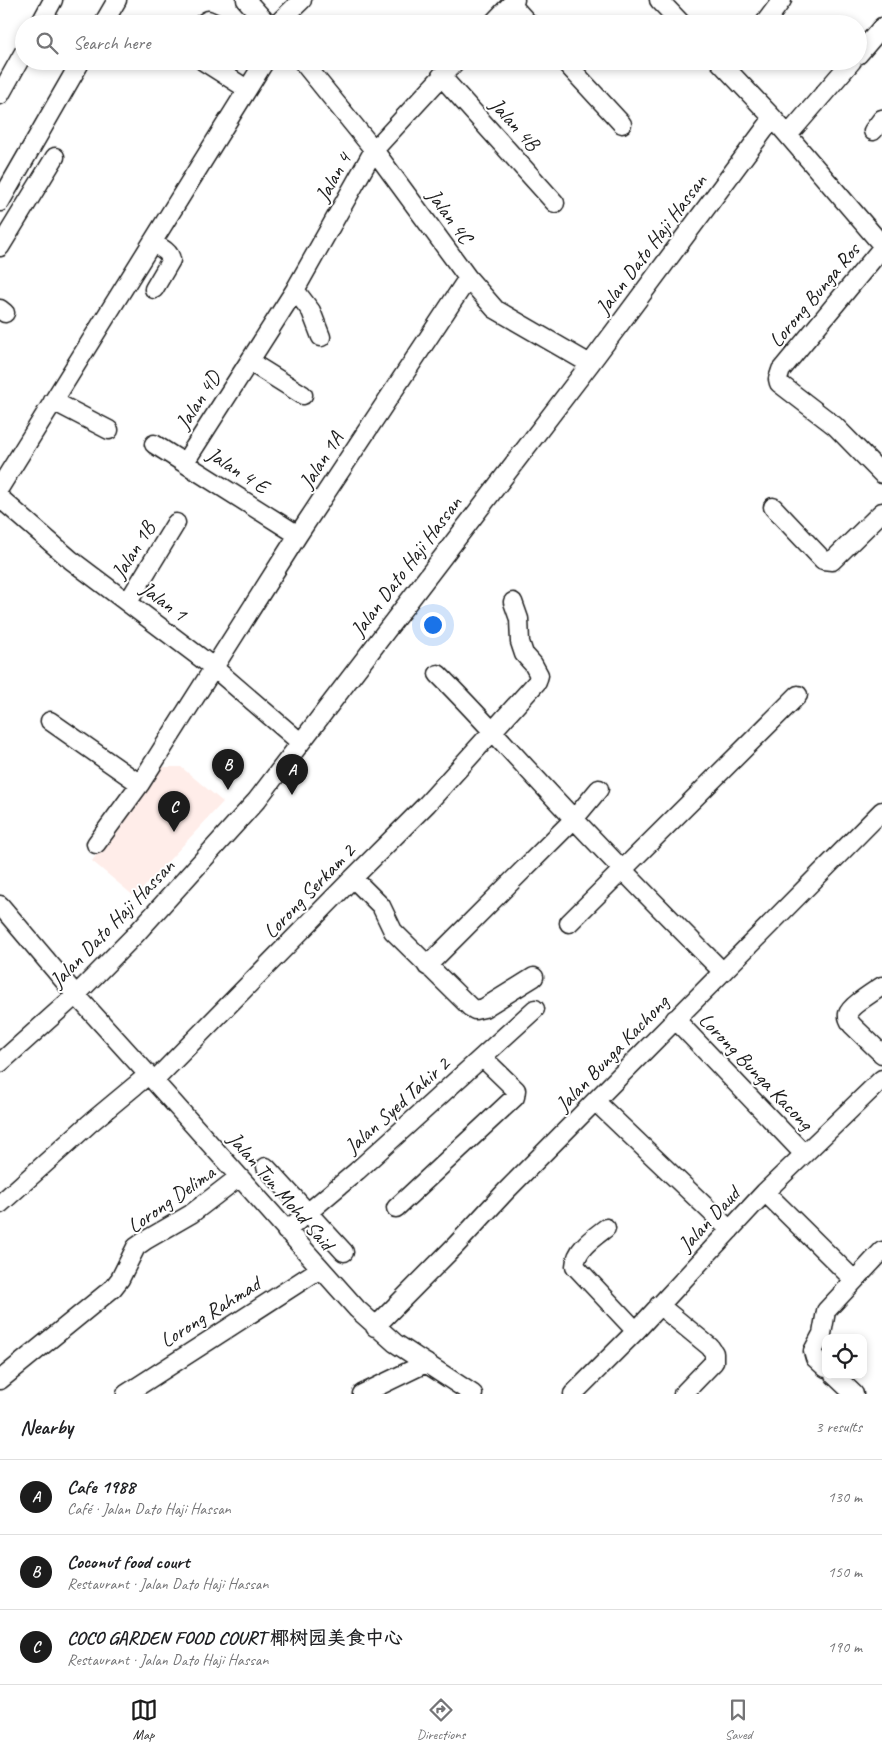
<!DOCTYPE html>
<meta charset="utf-8">
<style>
:root{--surface:#fff;--page:#f2f2f2;--text:#202124;--muted:#757577;--line:#e0e0e0;--accent:#1c1c1c}
body{margin:0;font-family:Caveat,"LXGW WenKai TC",sans-serif;background:var(--page);color:var(--text)}
.controls{position:absolute;right:15px;bottom:15px;display:grid;overflow:hidden;border-radius:10px;box-shadow:0 2px 8px #0003}
.controls button{width:45px;height:45px;display:grid;place-items:center;padding:0;border:0;border-bottom:1px solid var(--line);background:var(--surface);color:var(--text);font:25px sans-serif}
.you{position:absolute;left:432px;top:624px;width:18px;height:18px;margin:-12px;border:4px solid #fff;border-radius:50%;background:#1a73e8;box-shadow:0 0 0 8px #1a73e833}
.badge{display:grid;place-items:center;width:32px;height:32px;border-radius:50%;background:var(--accent);color:#fff;font-size:16px;font-weight:700}
.pin{position:absolute;translate:-50% -41px;filter:drop-shadow(0 1px 2px #0008)}
.pin::after{content:'';position:absolute;top:26px;width:18px;height:15px;background:inherit;clip-path:polygon(0 0,100% 0,50% 100%)}
.list{margin:0;padding:0;list-style:none}
h2{display:flex;justify-content:space-between;align-items:center;height:65px;margin:0;padding:0 20px;font-size:21px}
h2 small{font-size:16px;font-weight:400;color:var(--muted)}
.list li{display:grid;grid-template-columns:32px 1fr auto;gap:15px;align-items:center;box-sizing:border-box;height:75px;padding:0 20px;border-top:1px solid var(--line)}
.list b{display:block;font-size:19px;white-space:nowrap}
.list p{margin:0;font-size:16px;white-space:nowrap;color:var(--muted)}
.list em{font-size:16px;font-style:normal;color:var(--muted)}
.icon{flex:none;width:28px;height:28px;fill:none;stroke:currentColor;stroke-width:2;stroke-linecap:round;stroke-linejoin:round}
.map{position:relative;flex:none;width:882px;height:1394px;overflow:hidden}
.search{position:absolute;background:var(--surface);box-shadow:0 2px 8px #0003;left:15px;right:15px;top:15px;height:55px;display:flex;align-items:center;gap:12px;box-sizing:border-box;padding:0 18px;border-radius:28px;color:var(--muted);font-size:19px}
.sheet{height:290px;background:var(--surface)}
nav{display:flex;justify-content:space-around;align-items:center;box-sizing:border-box;height:70px;border-top:1px solid var(--line);background:var(--surface);font-size:14px;color:var(--muted)}
nav a{display:grid;justify-items:center;gap:2px}
nav .on{color:var(--accent)}
.map>svg:first-child{display:block}
.built{fill:#ffede9}
.lines{fill:none;stroke-linecap:round;stroke-linejoin:round}
.minor-casing{stroke:#1c1c1c;stroke-width:21}
.minor{stroke:#fff;stroke-width:18}
.labels{text-anchor:middle;dominant-baseline:central;stroke-width:4;stroke-linejoin:round;paint-order:stroke}
.street-label{font-size:21px;fill:#1c1c1c;stroke:#fff}
</style>
<div class="map">
<svg width="882" height="1394" viewBox="0 0 882 1394">
<rect width="100%" height="100%" fill="#fff"/>
<filter id="ink" filterUnits="userSpaceOnUse"><feTurbulence type="fractalNoise" baseFrequency=".02" numOctaves="2"/><feDisplacementMap in="SourceGraphic" scale="10" xChannelSelector="R" yChannelSelector="G"/><feConvolveMatrix kernelMatrix="1 2 1 2 8 2 1 2 1" color-interpolation-filters="sRGB"/></filter>
<g filter="url(#ink)">
<path class="built" d="M161,767H181L223,802L135,897L92,861Z"/>
<g class="lines">
<g class="minor-casing">
<path id="minor" d="M246,0L268,24
M659,0L682,24
M511,4L529,24
M40,24L53,0
M103,24L117,0
M202,24L208,20L217,24
M277,24L302,0
M492,24L515,0
M764,24L782,0
M858,55L882,27
M203,61L247,89
M302,61L374,150L468,278L495,309L590,364
M564,61L622,124
M441,76L555,203
M0,95L24,52
M773,118L882,245
M873,131L882,119
M789,134L852,61
M0,202L81,61
M152,243C159,247 170,251 171,260L154,289
M0,247L55,157
M882,248L781,370L778,379L779,383L835,426L882,474
M295,290L311,311L321,337
M0,309L5,313
M250,362L303,395
M53,401L109,430
M154,444L298,535
M185,462L295,290L374,150L456,61
M0,487L265,61
M0,498L71,560L213,667L300,742
M773,507L823,560L832,561L882,512
M128,602L176,523
M438,674C485,721 528,771 574,819C623,871 673,922 723,972
M50,721L140,784
M96,844L140,784L298,535L468,278
M353,878L381,906L393,931L470,1007L475,1010L484,1008L534,977
M0,905L76,995L154,1081L357,1309L395,1343L473,1394
M569,923L798,695
M427,966L574,819L599,789
M882,986C875,991 850,1006 848,1014C847,1018 850,1022 852,1025L882,1054
M675,1019L804,1154
M0,1063L76,995L135,935L257,800L590,364L773,118L719,61
M154,1081L353,878L427,804L537,682L539,675L533,664L524,654L520,642L519,619L513,602
M596,1102L730,1230
M266,1167L344,1252
M765,1192L854,1280
M0,1204L89,1124L148,1075
M396,1208L515,1097L516,1090L483,1058
M606,1228C593,1238 576,1249 575,1266L636,1331
M286,1231L357,1171L535,1009
M659,1305L710,1347L714,1353V1362L683,1394
M375,1327L456,1245L506,1191L882,811
M826,1368L815,1358L813,1351L822,1334L826,1311L882,1251
M834,1375L854,1394
M0,1380L113,1288L120,1279L136,1247L146,1240L191,1214L239,1177
M126,1394L320,1269
M362,1394L426,1363
M573,1394L636,1331L765,1192L882,1079"/>
</g>
<use href="#minor" class="minor"/>
</g>
</g>
<g class="labels">
<g class="street-label">
<text transform="translate(515 124) rotate(48)">Jalan 4B</text>
<text transform="translate(333 177) rotate(-61)">Jalan 4</text>
<text transform="translate(450 216) rotate(54)">Jalan 4C</text>
<text transform="translate(651 244) rotate(-53)">Jalan Dato Haji Hassan</text>
<text transform="translate(814 295) rotate(-50)">Lorong Bunga Ros</text>
<text transform="translate(198 400) rotate(-57)">Jalan 4D</text>
<text transform="translate(321 460) rotate(-57)">Jalan 1A</text>
<text transform="translate(238 470) rotate(33)">Jalan 4 E</text>
<text transform="translate(133 550) rotate(-58)">Jalan 1B</text>
<text transform="translate(406 566) rotate(-53)">Jalan Dato Haji Hassan</text>
<text transform="translate(164 601) rotate(37)">Jalan 1</text>
<text transform="translate(309 891) rotate(-46)">Lorong Serkam 2</text>
<text transform="translate(112 923) rotate(-46)">Jalan Dato Haji Hassan</text>
<text transform="translate(612 1053) rotate(-46)">Jalan Bunga Kachong</text>
<text transform="translate(756 1071) rotate(46)">Lorong Bunga Kacong</text>
<text transform="translate(397 1105) rotate(-42)">Jalan Syed Tahir 2</text>
<text transform="translate(281 1191) rotate(49)">Jalan Tun Mohd Said</text>
<text transform="translate(171 1199) rotate(-35)">Lorong Delima</text>
<text transform="translate(709 1219) rotate(-47)">Jalan Daud</text>
<text transform="translate(210 1312) rotate(-32)">Lorong Rahmad</text>
</g>
</g>
</svg>
<div class="controls">
<button><svg class="icon" aria-label="locate" viewBox="0 0 24 24"><circle cx="12" cy="12" r="6"/><path d="M12 2v4M12 18v4M2 12h4M18 12h4"/></svg></button>
</div>
<div class="you"></div>
<div class="pin badge" style="left:292px;top:795px">A</div>
<div class="pin badge" style="left:228px;top:790px">B</div>
<div class="pin badge" style="left:174px;top:832px">C</div>
<div class="search"><svg class="icon" aria-label="search" viewBox="0 0 24 24"><circle cx="10" cy="10" r="6"/><path d="M15 15l6 6"/></svg>Search here</div>
</div>
<section class="sheet">
<h2>Nearby<small>3 results</small></h2>
<ul class="list">
<li><span class="badge">A</span><div><b>Cafe 1988</b><p>Café · Jalan Dato Haji Hassan</p></div><em>130 m</em></li>
<li><span class="badge">B</span><div><b>Coconut food court</b><p>Restaurant · Jalan Dato Haji Hassan</p></div><em>150 m</em></li>
<li><span class="badge">C</span><div><b>COCO GARDEN FOOD COURT 椰树园美食中心</b><p>Restaurant · Jalan Dato Haji Hassan</p></div><em>190 m</em></li>
</ul>
</section>
<nav>
<a class="on"><svg class="icon" aria-label="map" viewBox="0 0 24 24"><path d="M3 6l6-2 6 2 6-2v14l-6 2-6-2-6 2zM9 4v14M15 6v14"/></svg>Map</a>
<a><svg class="icon" aria-label="directions" viewBox="0 0 24 24"><path d="M12 3l9 9-9 9-9-9zM9 14v-3h6M13 9l2 2-2 2"/></svg>Directions</a>
<a><svg class="icon" aria-label="saved" viewBox="0 0 24 24"><path d="M7 4h10v16l-5-4-5 4z"/></svg>Saved</a>
</nav>
